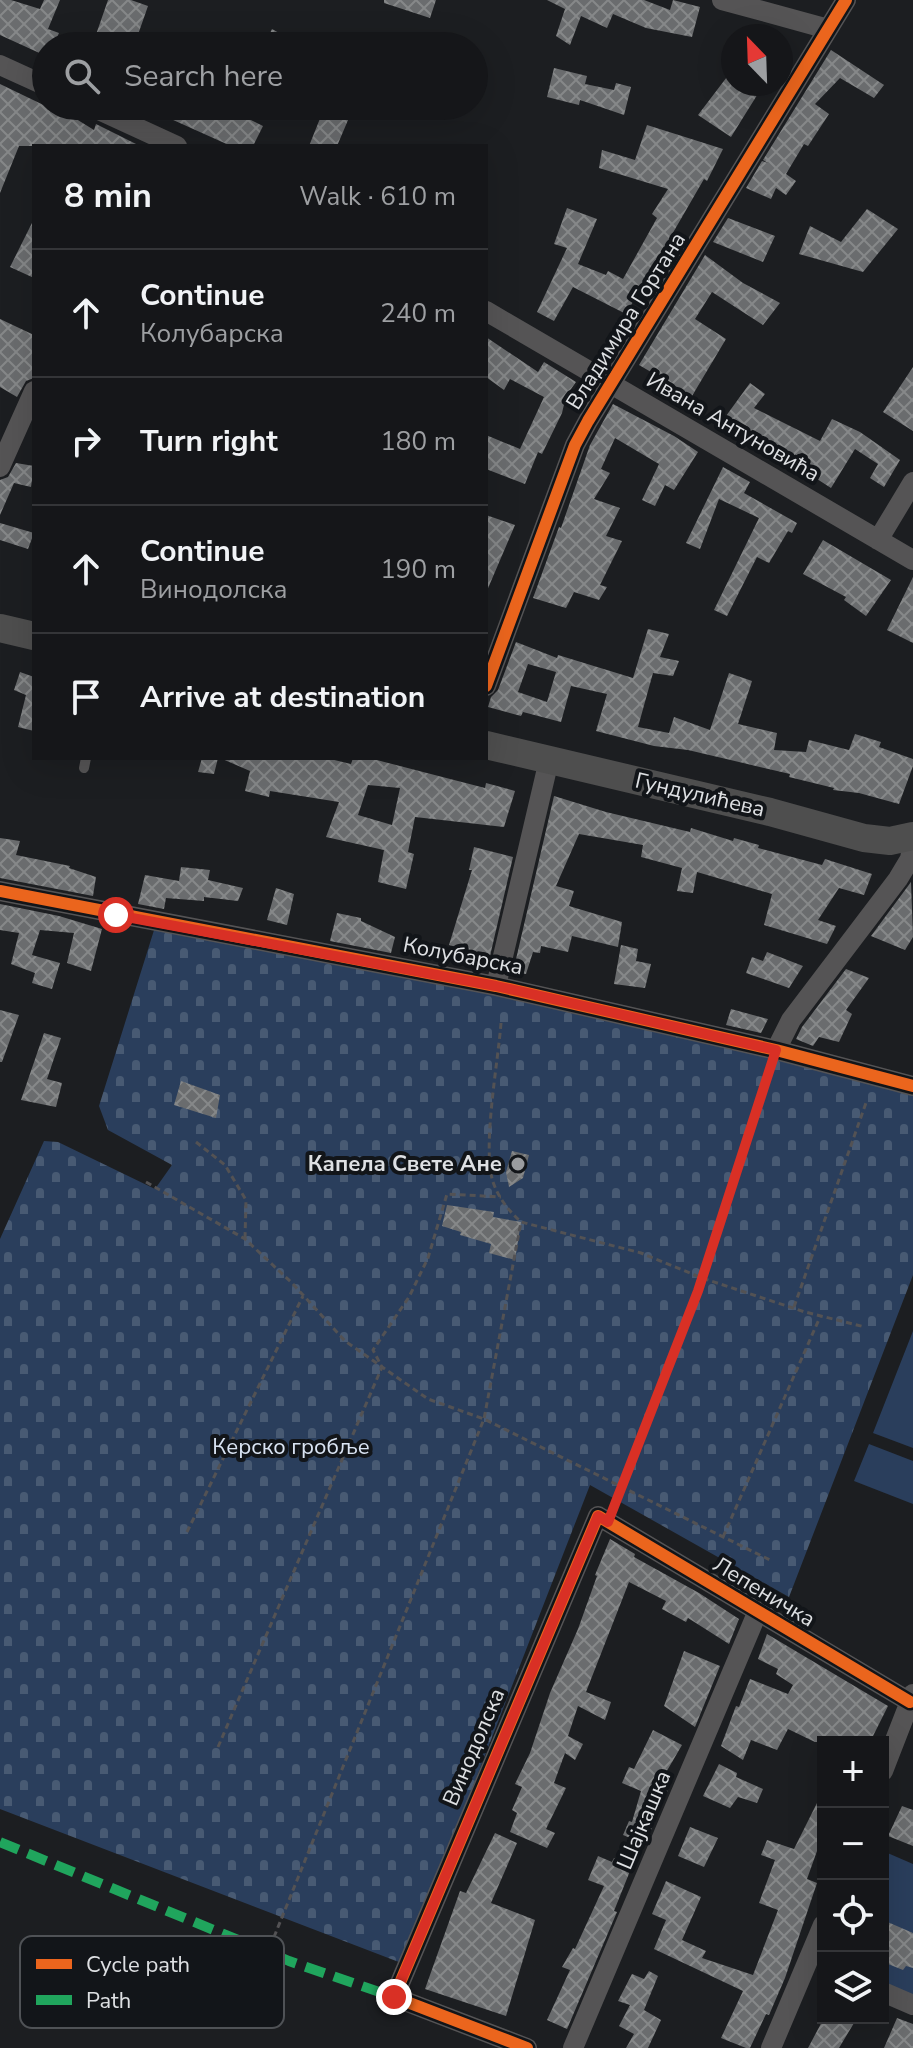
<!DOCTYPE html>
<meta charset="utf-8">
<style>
:root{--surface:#151619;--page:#222326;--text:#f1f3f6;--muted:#9d9fa2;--line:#343538}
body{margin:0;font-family:"Nunito Sans",sans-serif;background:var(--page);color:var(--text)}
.controls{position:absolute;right:24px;bottom:24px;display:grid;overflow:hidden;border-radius:0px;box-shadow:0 8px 32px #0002}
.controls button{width:72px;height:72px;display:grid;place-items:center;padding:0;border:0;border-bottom:2px solid var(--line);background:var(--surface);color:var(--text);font:40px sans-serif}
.compass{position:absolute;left:721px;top:24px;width:72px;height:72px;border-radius:50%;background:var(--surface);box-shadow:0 8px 32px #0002;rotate:337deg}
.stop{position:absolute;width:24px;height:24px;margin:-18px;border:6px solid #d93025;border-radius:50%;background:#fff}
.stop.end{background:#d93025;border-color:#fff;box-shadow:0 2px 8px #0008}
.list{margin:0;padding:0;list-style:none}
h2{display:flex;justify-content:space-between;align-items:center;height:104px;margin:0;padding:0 32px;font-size:34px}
h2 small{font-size:26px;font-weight:400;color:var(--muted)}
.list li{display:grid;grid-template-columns:52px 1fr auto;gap:24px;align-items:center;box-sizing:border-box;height:128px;padding:0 32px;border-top:2px solid var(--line)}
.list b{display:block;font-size:30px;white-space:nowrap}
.list p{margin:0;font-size:26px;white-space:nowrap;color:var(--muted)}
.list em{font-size:26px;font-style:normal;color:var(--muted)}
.icon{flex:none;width:44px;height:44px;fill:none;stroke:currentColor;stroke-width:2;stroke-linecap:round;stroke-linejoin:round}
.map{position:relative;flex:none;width:913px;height:2048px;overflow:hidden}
.search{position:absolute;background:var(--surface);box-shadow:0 8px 32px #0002;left:32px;top:32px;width:456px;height:88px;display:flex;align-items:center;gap:20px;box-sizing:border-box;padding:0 28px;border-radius:44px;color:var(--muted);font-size:30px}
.panel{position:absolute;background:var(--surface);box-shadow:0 8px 32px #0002;left:32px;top:144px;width:456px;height:616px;border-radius:0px}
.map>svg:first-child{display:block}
.green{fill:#2a3e5c}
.cemetery{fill:url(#cemetery-stones)}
.building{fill:url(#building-cross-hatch);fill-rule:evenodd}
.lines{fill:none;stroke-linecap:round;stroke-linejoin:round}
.path{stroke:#535254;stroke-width:3;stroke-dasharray:6 4;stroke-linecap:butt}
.lane{stroke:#555455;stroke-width:10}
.street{stroke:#555455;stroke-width:20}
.secondary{stroke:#4e4e4e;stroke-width:28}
.quiet{stroke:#20a55d;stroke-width:10;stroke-dasharray:20 10;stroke-linecap:butt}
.cycleway-casing{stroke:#121519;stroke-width:17}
.cycleway{stroke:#eb651d;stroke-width:12}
.route{stroke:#d93025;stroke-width:10}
.poi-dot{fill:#9a9c9f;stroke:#121519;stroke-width:3}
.labels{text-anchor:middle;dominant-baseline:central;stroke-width:8;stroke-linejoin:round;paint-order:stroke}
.street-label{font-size:22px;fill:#dee0e3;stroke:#121519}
.poi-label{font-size:22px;font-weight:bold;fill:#dee0e3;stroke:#121519;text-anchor:end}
.park-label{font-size:22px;fill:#dae4f3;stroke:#121519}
.key{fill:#121519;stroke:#4f5256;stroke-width:2}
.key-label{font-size:22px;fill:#dee0e3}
</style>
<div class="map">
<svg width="913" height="2048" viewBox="0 0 913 2048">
<defs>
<pattern id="cemetery-stones" width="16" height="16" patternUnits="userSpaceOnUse" patternTransform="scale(2)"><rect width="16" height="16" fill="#2a3e5c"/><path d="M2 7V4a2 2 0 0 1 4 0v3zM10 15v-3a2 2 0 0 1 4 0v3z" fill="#485a73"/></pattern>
<pattern id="building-cross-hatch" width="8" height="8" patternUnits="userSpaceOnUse" patternTransform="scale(2)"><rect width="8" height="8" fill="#6a6c6e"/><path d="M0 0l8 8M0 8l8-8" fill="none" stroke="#868889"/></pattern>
</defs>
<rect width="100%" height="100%" fill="#1c1e21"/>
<path class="green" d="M913,1331V1448L873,1433Z
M869,1444L913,1461V1504L854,1481Z
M883,1851L913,1864V2001L883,1989Z"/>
<path class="cemetery" d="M155,927L512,984L913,1083V1275L789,1597L590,1485L404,1964L0,1809V1239L44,1141L58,1142L155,1189L172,1165L108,1130L99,1106Z"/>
<path class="building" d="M0,0H11L40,9L44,0H60L48,29L59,33L53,46H46V56L0,35Z
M108,0H131L148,6L134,46L118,41L116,46H92Z
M384,0H436L430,18L384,3Z
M547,0H644L670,10L673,0L700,7L692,37L646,28L613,14L607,28L581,16L570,45L556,36L565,9Z
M272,29L302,46H264Z
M831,50L884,85L874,98L840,78L815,104L829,114L808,146L804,144L786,174L796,181L786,195L776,188L771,199L746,188L762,161L768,163L763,160Z
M554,68L587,76L585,84L614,90L616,83L631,87L624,115L580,100L579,105L547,97Z
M733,69V84H764L731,137L698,115Z
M0,84L58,112L60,109L94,130L96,124L140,146H19L0,193Z
M142,106H222L263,126L253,146H231Z
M325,106H354L337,146H309Z
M647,125L723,149L707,181L704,179L626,314L573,287L554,321L537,312L567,248L554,244L567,208L597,219L578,264L606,275L608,271L623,279L657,218L652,214L668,189L599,168L602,150L635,160Z
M867,209L898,229L863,272L799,254L810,226L841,242Z
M728,218L775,236L763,262L713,242Z
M34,219V278L10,267Z
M705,255L743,283L780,303L763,325L712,292L695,319L726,339L692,396L639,365Z
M0,319L34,335V378L26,381L17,397L0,387Z
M486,337L538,372L544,362L576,382L566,396L562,413L542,454L538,452L525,484L486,469V435L520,449L544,397L510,379L504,390L486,377Z
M913,367V431L883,412Z
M750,383L765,394L754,408L820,441L832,419L860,432L900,460L884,487L870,478L878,464L855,449L831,488L803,470L805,467L750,439L754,434L726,416Z
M613,404L674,436L698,452L674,490L665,485L655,506L642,500L659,464L615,438L601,469L610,473L594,499L620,508L606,536L622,541L600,585L607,587L599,600L574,592L566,608L533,598L559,527L561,528L590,445Z
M16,463L34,466L31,487L14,483L0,515V480L8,477Z
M723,467L750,482L744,493L797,523L792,533L788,531L769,563L757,557L727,616L714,610L759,518L719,499L700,549L686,543Z
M486,515L515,525L486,593Z
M0,523L34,533L28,549L0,540Z
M823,540L891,580L866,616L844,600L846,597L803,574Z
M913,577V643L887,630Z
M648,629L669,634L660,657L679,661L673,676L653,673L638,727L669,733L674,717L710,730L729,673L752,681L738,724L777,733L774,750L806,752L809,740L849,750L855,734L881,742L879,747L913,759V766L899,804L859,793L833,790L834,788L789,777L790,774L688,750L654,746L596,731L607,694L571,686L561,722L523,712L521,716L488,707L491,697L498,690L516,642L557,658L558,655L633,678ZM528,664L556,672L547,702L518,692Z
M20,672L34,677V731L18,727L26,695L14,690Z
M202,758H218L214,774L198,772Z
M220,758H326L351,764L353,758H369L485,788L486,783L515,791L504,827L415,817L408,852L414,854L406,889L378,882L384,850L326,837L339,802L270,791L269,797L245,791L250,771ZM368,785L400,788L392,825L358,815Z
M554,796L606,812L690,832L691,828L733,841L734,838L759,845L758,848L822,865L825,859L872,874L864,895L839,888L818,920L836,926L827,944L764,925L772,894L697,872L693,893L677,891L682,868L641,857L643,845L579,834L556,886L574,891L569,906L622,922L618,947L572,936L568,952L541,946L540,953L533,952L526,974L513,972Z
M0,838L20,841L16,855L70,866L69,868L96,877L93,896L0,878Z
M474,847L513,857L490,956L449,945L472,870H469Z
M181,867L210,870L208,880L243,888L238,901L204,897V901L166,898L164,909L138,904L145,875L179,881Z
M911,882L913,937L905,950L871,936Z
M276,888L294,894L287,925L267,920Z
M0,904L59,916L102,929L91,971L67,963L74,933L40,930L32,955L60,963L52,989L32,983L35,973L11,964L19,933L0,930Z
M337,913L361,918V921L395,937L391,953L330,941Z
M621,945L638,949L636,961L651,964L645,988L614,984Z
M767,952L803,966L789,988L746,973L752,957L763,961Z
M846,969L869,978L846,1010L852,1014L839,1042L819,1037L813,1046L796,1039L802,1027Z
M731,1009L768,1019L761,1033L726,1025Z
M0,1010L19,1015L2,1062H0Z
M44,1033L61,1038L47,1079L62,1083L56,1107L21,1100Z
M181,1081L220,1095L216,1118L174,1105Z
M512,1151L529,1155L523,1178L509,1187L506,1172Z
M447,1205L494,1212L493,1217L521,1222L515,1260L489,1253L491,1244L460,1235L461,1232L442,1226Z
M610,1539L635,1554L634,1557L699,1593L739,1619L729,1644L688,1618L686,1622L662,1609L666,1601L629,1582L586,1692L611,1702L605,1720L578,1706L568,1736L583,1744L575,1760L565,1753L554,1783L566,1788L546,1829L555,1833L547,1848L510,1832L517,1813L512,1810L522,1787L515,1784L530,1753L550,1693L578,1629L597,1576L595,1575Z
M767,1634L888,1706L870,1742H815L788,1729L777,1750L751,1740L743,1760L721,1746L736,1706L739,1707L750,1679L788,1694L793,1685L776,1674L778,1669L758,1659Z
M684,1651L720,1666L695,1727L664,1706Z
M653,1730L682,1745L661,1781L670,1785L645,1844L623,1835L629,1821L632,1822L641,1791L622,1783L629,1767L634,1769Z
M719,1764L737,1773L736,1777L763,1789L757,1803L738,1797L730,1808L703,1796Z
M823,1791V1853L817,1851L807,1879L817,1883L785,1978L769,2015L766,2014L750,2048H746L721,2038L743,1991L654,1949L666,1920L652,1914L666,1881L701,1897L682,1940L706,1951L702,1958L753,1975L778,1910L759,1903L775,1860L761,1855L767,1840L794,1849Z
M902,1806L913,1810V1846L888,1836Z
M690,1827L718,1838L704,1867L678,1856Z
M495,1833L517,1843L491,1903L535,1920L506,2016L425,1989L460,1891L466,1893Z
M598,1856L612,1862L614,1858L632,1866L614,1911L617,1912L567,2029L547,2020L570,1970L562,1967L573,1948L575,1949L604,1886L588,1880Z
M883,1920L913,1933V1968L906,1966L903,1970L883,1962Z
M649,1971L658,1976L644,2010L661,2020L648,2048H626L634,2034L619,2026L630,2005L618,2001L632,1974L644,1979Z
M824,2018H857L839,2048H808Z
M897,2018L913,2024V2048H884Z"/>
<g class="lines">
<path class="path" d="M501,1023C498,1063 482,1147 493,1182C499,1199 509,1211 521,1222
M196,1142L225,1165L246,1200L245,1239
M146,1182L245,1239L292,1283L345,1341L428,1399L484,1419L770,1560
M794,1307L867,1100
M615,1504L698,1291L771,1066
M187,1532L303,1296
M723,1537L820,1317
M218,1747L382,1367L373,1350L409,1297L428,1258L447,1194L501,1197
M274,1937L484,1419L521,1222L641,1253L702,1278L805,1312L865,1327"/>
<path class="lane" d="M84,768L86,758"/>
<path class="street" d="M722,0L828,29
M0,65L46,86
M90,106L177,146
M486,311L913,560
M0,467L34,391
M878,540L913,482
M486,686L575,445L588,421L846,0
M0,891L496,986L776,1050L913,1086
M496,986L549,760
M776,1050L791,1020L898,879L910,859L913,841
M883,1771L913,1694
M883,1992L913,2005
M527,2048L394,1997L598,1516L910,1702
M573,2048L758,1611
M771,2048L823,1925"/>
<path class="secondary" d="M0,628L34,636
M486,745L770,812L864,838L890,841L913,836"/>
<path class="quiet" d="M0,1842L289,1961L394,1997"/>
<g class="cycleway-casing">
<path id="cycleway" d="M486,686L575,445L588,421L846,0
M0,891L496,986L776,1050L913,1086
M527,2048L394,1997L598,1516L910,1702"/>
</g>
<use href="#cycleway" class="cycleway"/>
</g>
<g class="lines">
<path class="route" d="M116,915L496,986L776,1050L698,1291L608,1522L598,1516L394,1997"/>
</g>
<circle class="poi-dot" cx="518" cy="1164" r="8"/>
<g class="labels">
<g class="street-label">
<text transform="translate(626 321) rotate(-58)">Владимира Гортана</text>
<text transform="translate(733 427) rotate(30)">Ивана Антуновића</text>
<text transform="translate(700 795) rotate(13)">Гундулићева</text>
<text transform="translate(463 956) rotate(11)">Колубарска</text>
<text transform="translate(764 1592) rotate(31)">Лепеничка</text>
<text transform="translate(474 1747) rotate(-67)">Винодолска</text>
<text transform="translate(644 1820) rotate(-67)">Шајкашка</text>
</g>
<g class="poi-label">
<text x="502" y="1164">Капела Свете Ане</text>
</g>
<g class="park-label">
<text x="291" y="1447">Керско гробље</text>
</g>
</g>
<rect x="20" y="1936" width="264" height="92" rx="12" class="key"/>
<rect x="36" y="1959" width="36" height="10" fill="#eb651d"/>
<rect x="36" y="1995" width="36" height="10" fill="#20a55d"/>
<g class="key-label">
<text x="86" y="1972">Cycle path</text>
<text x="86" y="2008">Path</text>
</g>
</svg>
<div class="controls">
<button>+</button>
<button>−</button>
<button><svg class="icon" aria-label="locate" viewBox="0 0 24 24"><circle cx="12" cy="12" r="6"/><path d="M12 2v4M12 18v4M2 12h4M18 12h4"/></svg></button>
<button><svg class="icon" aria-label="layers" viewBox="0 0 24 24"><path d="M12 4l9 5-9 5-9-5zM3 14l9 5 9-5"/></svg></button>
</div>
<svg class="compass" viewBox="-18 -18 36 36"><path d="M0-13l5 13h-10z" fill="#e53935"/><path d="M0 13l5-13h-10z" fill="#9d9fa2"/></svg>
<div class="stop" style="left:116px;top:915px"></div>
<div class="stop end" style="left:394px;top:1997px"></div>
<div class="search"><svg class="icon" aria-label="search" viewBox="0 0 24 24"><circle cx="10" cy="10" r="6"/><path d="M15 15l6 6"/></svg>Search here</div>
<section class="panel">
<h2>8 min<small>Walk · 610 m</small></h2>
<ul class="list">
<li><svg class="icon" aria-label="ahead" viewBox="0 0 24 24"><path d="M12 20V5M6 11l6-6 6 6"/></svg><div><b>Continue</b><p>Колубарска</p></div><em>240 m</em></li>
<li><svg class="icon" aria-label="right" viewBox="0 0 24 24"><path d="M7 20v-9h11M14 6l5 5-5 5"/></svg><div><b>Turn right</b></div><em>180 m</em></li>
<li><svg class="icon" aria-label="ahead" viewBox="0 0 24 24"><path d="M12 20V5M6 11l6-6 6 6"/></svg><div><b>Continue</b><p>Винодолска</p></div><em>190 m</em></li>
<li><svg class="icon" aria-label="arrive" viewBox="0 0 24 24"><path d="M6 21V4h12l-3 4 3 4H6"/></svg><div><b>Arrive at destination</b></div></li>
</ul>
</section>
</div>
